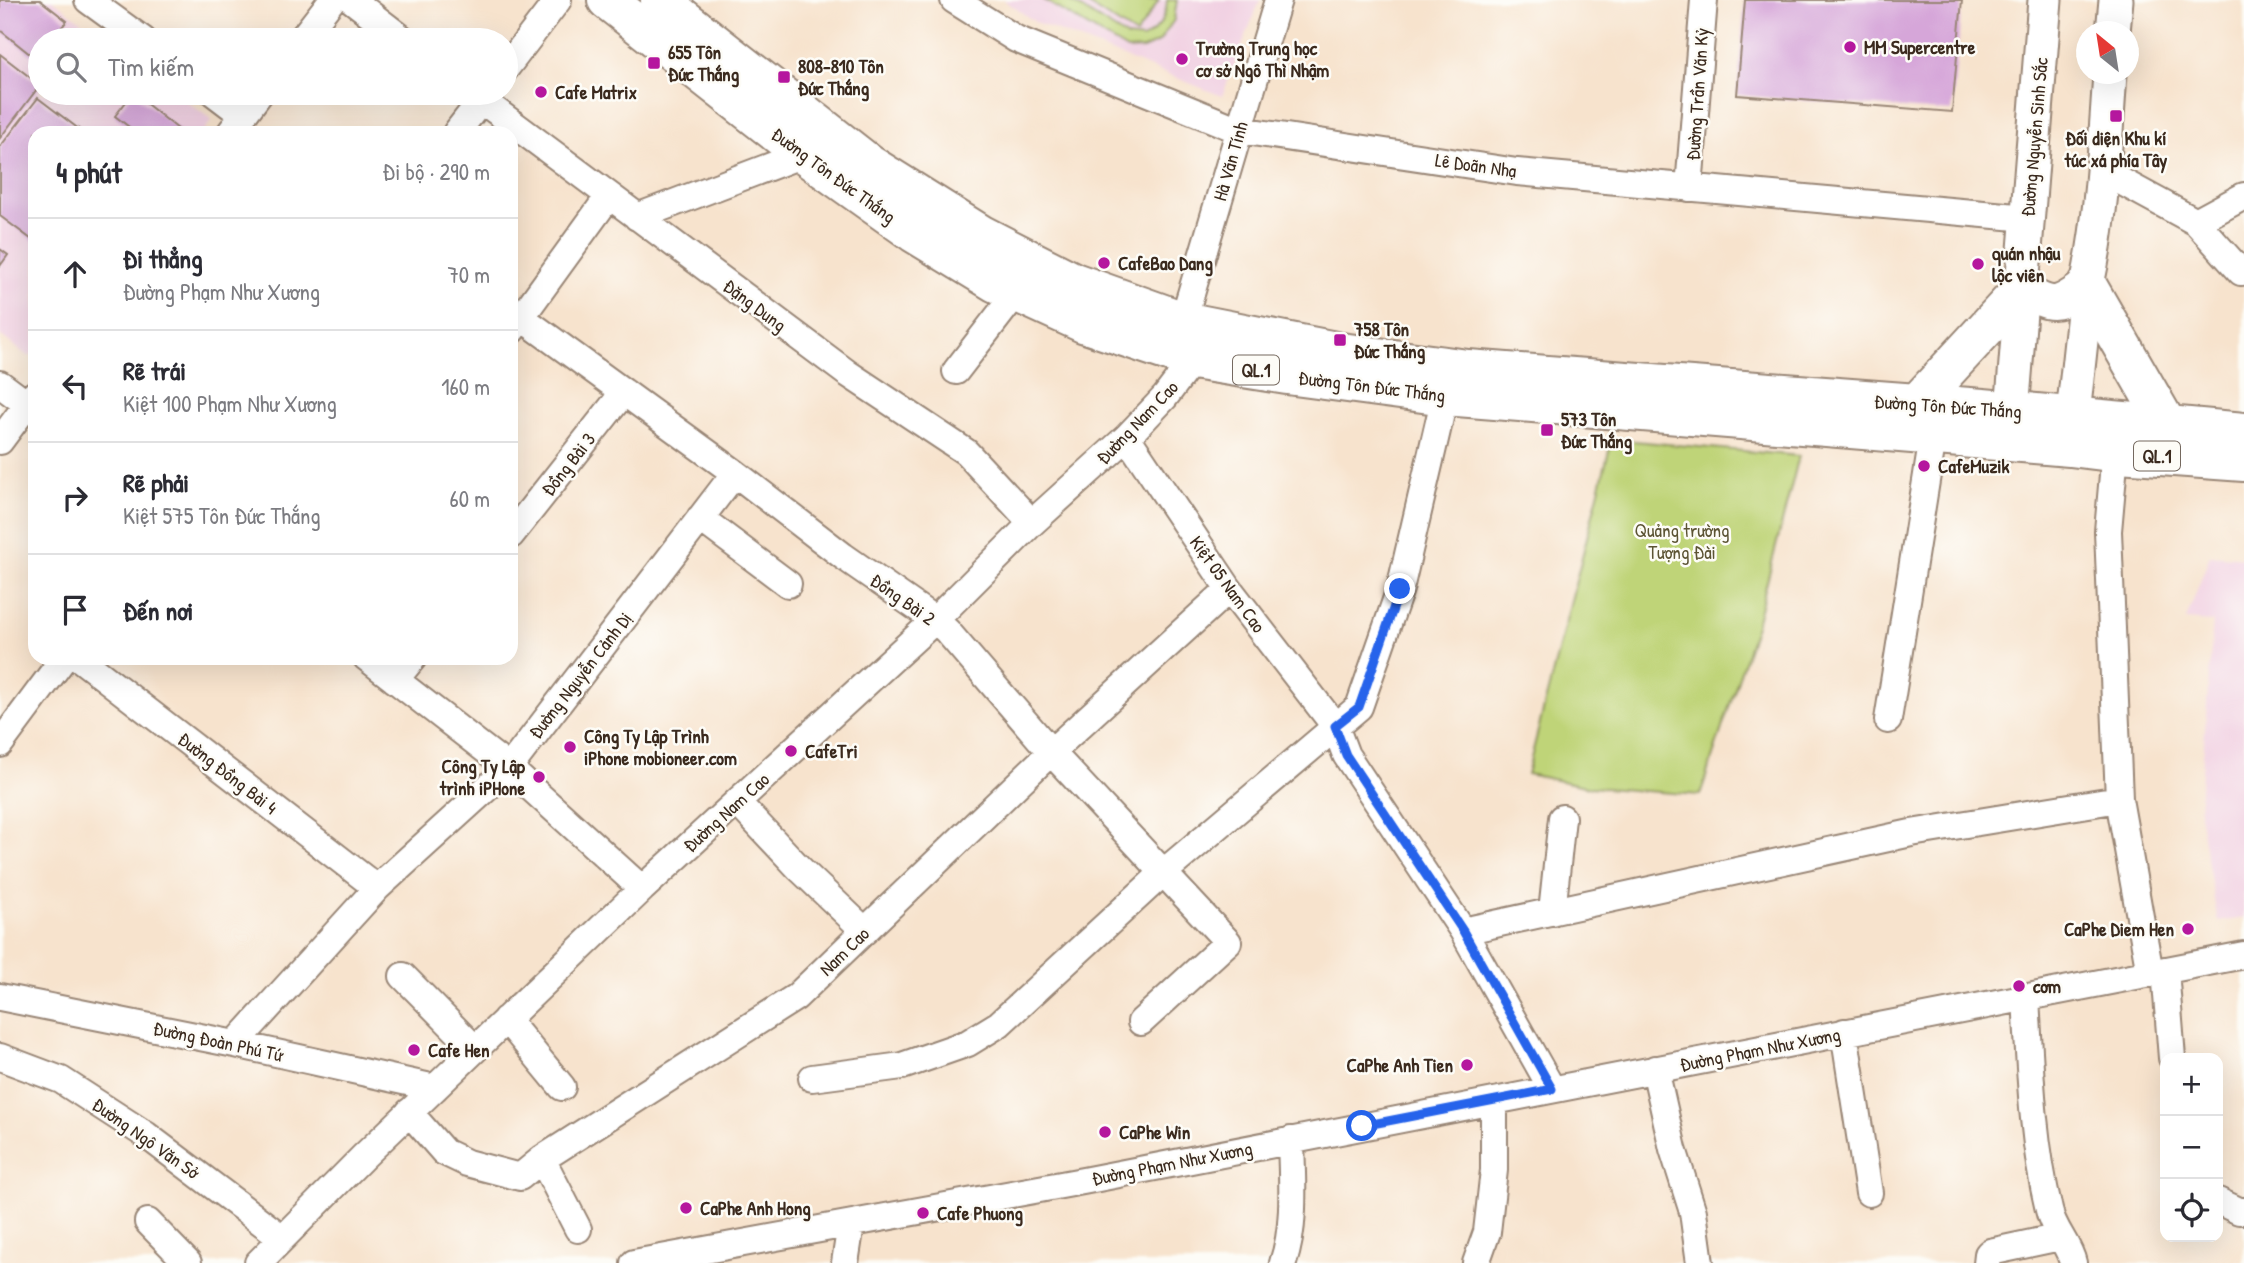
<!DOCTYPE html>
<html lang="vi">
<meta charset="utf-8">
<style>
:root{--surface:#fff;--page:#f2f2f3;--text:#2b2b33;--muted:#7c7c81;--line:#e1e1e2}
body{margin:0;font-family:"Patrick Hand",sans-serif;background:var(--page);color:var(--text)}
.controls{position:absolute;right:21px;bottom:21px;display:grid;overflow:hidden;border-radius:14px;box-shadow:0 7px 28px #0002}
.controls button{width:63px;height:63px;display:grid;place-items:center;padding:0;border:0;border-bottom:2px solid var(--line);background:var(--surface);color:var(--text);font:35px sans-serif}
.compass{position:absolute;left:2076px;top:21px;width:63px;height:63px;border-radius:50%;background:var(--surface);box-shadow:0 7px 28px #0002;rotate:330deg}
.stop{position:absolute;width:21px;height:21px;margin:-16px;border:5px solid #2563eb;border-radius:50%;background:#fff}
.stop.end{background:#2563eb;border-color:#fff;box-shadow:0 2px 7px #0008}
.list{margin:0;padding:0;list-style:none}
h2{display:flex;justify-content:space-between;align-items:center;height:91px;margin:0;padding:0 28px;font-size:30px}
h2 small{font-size:23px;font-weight:400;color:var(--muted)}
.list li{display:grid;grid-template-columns:46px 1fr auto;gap:21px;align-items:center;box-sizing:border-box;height:112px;padding:0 28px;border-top:2px solid var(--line)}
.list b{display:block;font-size:26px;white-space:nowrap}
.list p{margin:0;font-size:23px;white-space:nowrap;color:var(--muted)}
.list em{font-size:23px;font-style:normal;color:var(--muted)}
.icon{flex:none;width:38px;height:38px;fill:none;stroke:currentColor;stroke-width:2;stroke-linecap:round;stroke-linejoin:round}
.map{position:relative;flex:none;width:2244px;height:1263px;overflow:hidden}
.search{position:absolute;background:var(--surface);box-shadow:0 7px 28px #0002;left:28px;top:28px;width:490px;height:77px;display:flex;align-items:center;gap:18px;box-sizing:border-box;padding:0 24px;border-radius:38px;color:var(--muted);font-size:26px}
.panel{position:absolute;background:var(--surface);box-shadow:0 7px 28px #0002;left:28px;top:126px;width:490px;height:539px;border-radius:21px}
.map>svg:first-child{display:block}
.built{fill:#f1d0e2}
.green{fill:#bfd478;stroke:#7d7f4b;stroke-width:2}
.building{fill:#d6a6d9}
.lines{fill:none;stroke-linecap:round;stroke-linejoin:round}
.minor-casing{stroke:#998676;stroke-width:30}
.major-casing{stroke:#998676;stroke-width:37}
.highway-casing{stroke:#998676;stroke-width:42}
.minor{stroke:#fff;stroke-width:26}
.major{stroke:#fff;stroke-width:33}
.highway{stroke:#fff;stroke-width:38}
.route{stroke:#2563eb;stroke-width:9}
.poi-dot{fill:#b5179e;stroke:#fdfcf7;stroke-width:2.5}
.labels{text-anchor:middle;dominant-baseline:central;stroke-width:5;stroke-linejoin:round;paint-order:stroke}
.shield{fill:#fdfcf7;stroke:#75695f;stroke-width:2}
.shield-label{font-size:18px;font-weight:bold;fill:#3b2a1e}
.poi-label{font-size:19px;font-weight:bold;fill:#3b2a1e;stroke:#fdfcf7;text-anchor:start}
.street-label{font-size:19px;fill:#3b2a1e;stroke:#fdfcf7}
.park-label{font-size:19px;fill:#5c5434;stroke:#fdfcf7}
</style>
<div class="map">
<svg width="2244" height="1263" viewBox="0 0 2244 1263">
<rect width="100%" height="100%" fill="#fdfcf7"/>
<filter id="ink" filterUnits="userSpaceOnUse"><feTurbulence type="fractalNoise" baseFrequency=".0143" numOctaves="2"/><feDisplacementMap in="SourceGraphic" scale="14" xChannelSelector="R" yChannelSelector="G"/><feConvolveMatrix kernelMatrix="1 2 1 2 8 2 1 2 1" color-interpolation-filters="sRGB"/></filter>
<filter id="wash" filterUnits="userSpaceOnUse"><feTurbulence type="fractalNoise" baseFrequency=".00686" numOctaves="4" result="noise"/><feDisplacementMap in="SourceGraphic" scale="28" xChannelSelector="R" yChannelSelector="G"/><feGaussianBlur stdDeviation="1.57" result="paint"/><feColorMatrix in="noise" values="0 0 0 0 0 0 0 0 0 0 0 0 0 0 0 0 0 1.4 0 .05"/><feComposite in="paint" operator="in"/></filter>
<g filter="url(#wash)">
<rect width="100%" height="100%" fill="#f7e3cd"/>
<path class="built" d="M0,0H53L106,40H40V93H175L212,120L202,133H35V350L29,357L0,335Z
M1004,0H1260L1222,96L1035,22Z
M2210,555L2244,558V918L2218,922L2199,813L2213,622L2186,620Z"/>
<path class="green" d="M1044,0H1068L1127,37L1143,39C1159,29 1166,19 1167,0H1177L1174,20L1159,42L1143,49L1127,50Z
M1081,0H1159L1136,35Z
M1612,439L1799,456L1756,625L1700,795L1590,787L1527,774Z"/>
<g id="blocks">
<path class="building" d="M0,0H40L67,21L51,40H40V54L36,59L0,30Z
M1745,0H1962L1952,112L1737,95Z
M79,32L90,40H73Z
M0,54L40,85L0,138Z
M133,93L183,133H137L115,116Z
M38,98L84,133H35V242L0,216V147Z
M0,249L8,255L0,266Z"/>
</g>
</g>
<g filter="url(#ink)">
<use href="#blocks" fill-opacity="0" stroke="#998676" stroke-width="2"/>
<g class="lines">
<g class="minor-casing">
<path id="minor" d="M88,0L143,40
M352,0L404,40
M954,0L1016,39L1239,130L1517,172L2028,218
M301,40L332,0
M506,68L558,0
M214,93L243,115
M472,93L847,373L966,452L1032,523
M230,133L260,93
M456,133L487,93
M2104,172L2196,222L2241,272
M1689,188L1704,0
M637,217L803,154
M2196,222L2244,196
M522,318L735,473L843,556L935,620L947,631L1051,752L1228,942L1141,1022
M1183,321L1278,0
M512,330L609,196
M956,371L1017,292
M0,384L35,410
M1127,437L1229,589L1335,726L1346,755L1463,931L1552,1089
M0,441L35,394
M2115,452L2108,531L2119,799L2150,973
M700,518L788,584
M511,535L624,392
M79,658L377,888
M367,658L509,768L642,889
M395,680L413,658
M1888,720L1933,437
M0,744L64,658
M737,802L799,868L865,931
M1552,912L1562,818
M1463,931L1911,833L2119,799
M2165,970L2172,1058
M403,976L475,1049
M0,997L235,1044L435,1088
M2026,997C2030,1068 2032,1140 2049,1210C2053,1230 2069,1244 2073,1263
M506,1019L562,1087
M1844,1032L1869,1193
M235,1044L377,888L509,768L735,473
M0,1057L61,1080L146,1135L281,1237
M1655,1069L1673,1149L1693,1212L1700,1263
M812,1078L902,1066L968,1043L999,1024L1164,872L1359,707L1400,589L1445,396
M409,1112L444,1152L467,1163L520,1177L542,1159L796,997L1051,752L1229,589
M542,1159L578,1229
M2218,1201L2239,1211H2244
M148,1222L188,1263
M258,1263L363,1157L642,889L935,620L1032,523L1127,437L1165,397L1193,360
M634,1263L1083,1181L2244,955
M845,1263L851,1224
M1283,1263C1296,1225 1292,1180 1291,1140
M1476,1263L1487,1232L1494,1170V1101
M1987,1263L1988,1254L1990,1252L2060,1237"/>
</g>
<g class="major-casing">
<path id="major" d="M2113,32L2116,0
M2022,289C2054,309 2057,306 2087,285
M2010,437L2045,0
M2070,443L2087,285C2102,216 2105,144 2110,74"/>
</g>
<g class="highway-casing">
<path id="highway" d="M607,0L803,154L914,233L996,283L1083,323L1193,360L1287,375L1445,396L2070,447L2119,453L2244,462
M660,0L869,164L982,235L1074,282L1183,321L1341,352L1468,369L1983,408L2244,432
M2087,285L2168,426
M1916,404L2022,289"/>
</g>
<use href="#minor" class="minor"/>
<use href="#major" class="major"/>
<use href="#highway" class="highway"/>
</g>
</g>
<g class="lines" filter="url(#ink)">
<path class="route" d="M1362,1126L1552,1089L1463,931L1346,755L1335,726L1359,707L1400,589"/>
</g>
<g class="poi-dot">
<circle cx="1850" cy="47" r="7"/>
<circle cx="1182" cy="59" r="7"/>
<rect x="647" y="56" width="14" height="14" rx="3.5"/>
<rect x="777" y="70" width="14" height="14" rx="3.5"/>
<circle cx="541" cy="92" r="7"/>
<rect x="2109" y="109" width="14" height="14" rx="3.5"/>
<circle cx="1104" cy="263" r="7"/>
<circle cx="1978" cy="264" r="7"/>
<rect x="1333" y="333" width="14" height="14" rx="3.5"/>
<rect x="1540" y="423" width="14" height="14" rx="3.5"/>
<circle cx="1924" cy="466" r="7"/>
<circle cx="570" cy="747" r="7"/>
<circle cx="791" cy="751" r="7"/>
<circle cx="539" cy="777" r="7"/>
<circle cx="2188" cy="929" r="7"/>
<circle cx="2019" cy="986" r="7"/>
<circle cx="414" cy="1050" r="7"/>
<circle cx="1467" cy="1065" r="7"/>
<circle cx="1105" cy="1132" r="7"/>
<circle cx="686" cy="1208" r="7"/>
<circle cx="923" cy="1213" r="7"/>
</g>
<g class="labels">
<g class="shield">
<rect x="1233" y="355.5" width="46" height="29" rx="5"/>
<rect x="2134" y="441.5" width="46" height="29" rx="5"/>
</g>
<g class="shield-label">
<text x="1256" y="370">QL.1</text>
<text x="2157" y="456">QL.1</text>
</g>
<g class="poi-label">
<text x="1864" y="47">MM Supercentre</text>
<text x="1196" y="48">Trường Trung học<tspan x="1196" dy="22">cơ sở Ngô Thì Nhậm</tspan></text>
<text x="668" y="52">655 Tôn<tspan x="668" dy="22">Đức Thắng</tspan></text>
<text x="798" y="66">808-810 Tôn<tspan x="798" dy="22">Đức Thắng</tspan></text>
<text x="555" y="92">Cafe Matrix</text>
<text x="2116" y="138" text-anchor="middle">Đối diện Khu kí<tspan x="2116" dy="22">túc xá phía Tây</tspan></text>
<text x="1992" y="253">quán nhậu<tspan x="1992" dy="22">lộc viên</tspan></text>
<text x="1118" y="263">CafeBao Dang</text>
<text x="1354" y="329">758 Tôn<tspan x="1354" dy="22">Đức Thắng</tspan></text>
<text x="1561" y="419">573 Tôn<tspan x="1561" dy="22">Đức Thắng</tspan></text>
<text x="1938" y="466">CafeMuzik</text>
<text x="584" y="736">Công Ty Lập Trình<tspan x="584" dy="22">iPhone mobioneer.com</tspan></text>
<text x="805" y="751">CafeTri</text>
<text x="525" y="766" text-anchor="end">Công Ty Lập<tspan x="525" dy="22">trình iPHone</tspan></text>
<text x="2174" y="929" text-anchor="end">CaPhe Diem Hen</text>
<text x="2033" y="986">cơm</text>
<text x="428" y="1050">Cafe Hen</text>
<text x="1453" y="1065" text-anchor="end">CaPhe Anh Tien</text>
<text x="1119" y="1132">CaPhe Win</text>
<text x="700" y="1208">CaPhe Anh Hong</text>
<text x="937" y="1213">Cafe Phuong</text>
</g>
<g class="street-label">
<text transform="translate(1697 94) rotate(-86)">Đường Trần Văn Kỷ</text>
<text transform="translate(2034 137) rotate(-85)">Đường Nguyễn Sinh Sắc</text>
<text transform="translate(1230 161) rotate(-74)">Hà Văn Tính</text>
<text transform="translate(1476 165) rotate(8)">Lê Doãn Nhạ</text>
<text transform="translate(834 175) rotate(36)">Đường Tôn Đức Thắng</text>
<text transform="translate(755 305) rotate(37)">Đặng Dung</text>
<text transform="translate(1372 386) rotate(7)">Đường Tôn Đức Thắng</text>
<text transform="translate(1948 406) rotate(4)">Đường Tôn Đức Thắng</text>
<text transform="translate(1137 422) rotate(-46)">Đường Nam Cao</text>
<text transform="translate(568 464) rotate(-52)">Đồng Bài 3</text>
<text transform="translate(1228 584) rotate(54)">Kiệt 05 Nam Cao</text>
<text transform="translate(903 599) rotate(35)">Đồng Bài 2</text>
<text transform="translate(580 675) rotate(-52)">Đường Nguyễn Cảnh Dị</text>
<text transform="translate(228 773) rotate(38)">Đường Đồng Bài 4</text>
<text transform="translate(726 812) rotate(-42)">Đường Nam Cao</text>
<text transform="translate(844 951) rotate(-44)">Nam Cao</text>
<text transform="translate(218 1041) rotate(12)">Đường Đoàn Phú Tứ</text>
<text transform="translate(1760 1049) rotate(-11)">Đường Phạm Như Xương</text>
<text transform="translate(146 1138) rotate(35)">Đường Ngô Văn Sở</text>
<text transform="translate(1172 1163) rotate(-11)">Đường Phạm Như Xương</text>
</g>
<g class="park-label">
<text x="1682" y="530">Quảng trường<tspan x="1682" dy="22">Tượng Đài</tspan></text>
</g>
</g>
</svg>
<div class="controls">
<button>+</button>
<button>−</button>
<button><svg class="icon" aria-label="locate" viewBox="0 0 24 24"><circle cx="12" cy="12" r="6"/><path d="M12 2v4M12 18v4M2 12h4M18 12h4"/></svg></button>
</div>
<svg class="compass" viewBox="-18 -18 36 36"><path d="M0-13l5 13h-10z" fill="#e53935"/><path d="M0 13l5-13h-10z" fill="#7c7c81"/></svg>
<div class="stop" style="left:1362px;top:1126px"></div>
<div class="stop end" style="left:1400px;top:589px"></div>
<div class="search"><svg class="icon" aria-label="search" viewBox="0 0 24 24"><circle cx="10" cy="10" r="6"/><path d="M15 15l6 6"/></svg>Tìm kiếm</div>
<section class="panel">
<h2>4 phút<small>Đi bộ · 290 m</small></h2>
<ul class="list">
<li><svg class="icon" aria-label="ahead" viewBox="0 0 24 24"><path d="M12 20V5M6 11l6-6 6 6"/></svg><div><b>Đi thẳng</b><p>Đường Phạm Như Xương</p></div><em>70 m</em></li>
<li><svg class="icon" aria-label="left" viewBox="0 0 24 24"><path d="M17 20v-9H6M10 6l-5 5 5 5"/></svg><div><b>Rẽ trái</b><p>Kiệt 100 Phạm Như Xương</p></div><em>160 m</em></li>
<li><svg class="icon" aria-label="right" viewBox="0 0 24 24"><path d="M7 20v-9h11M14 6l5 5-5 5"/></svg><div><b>Rẽ phải</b><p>Kiệt 575 Tôn Đức Thắng</p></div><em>60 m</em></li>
<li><svg class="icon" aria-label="arrive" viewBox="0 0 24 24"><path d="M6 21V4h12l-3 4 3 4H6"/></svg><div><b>Đến nơi</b></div></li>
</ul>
</section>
</div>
